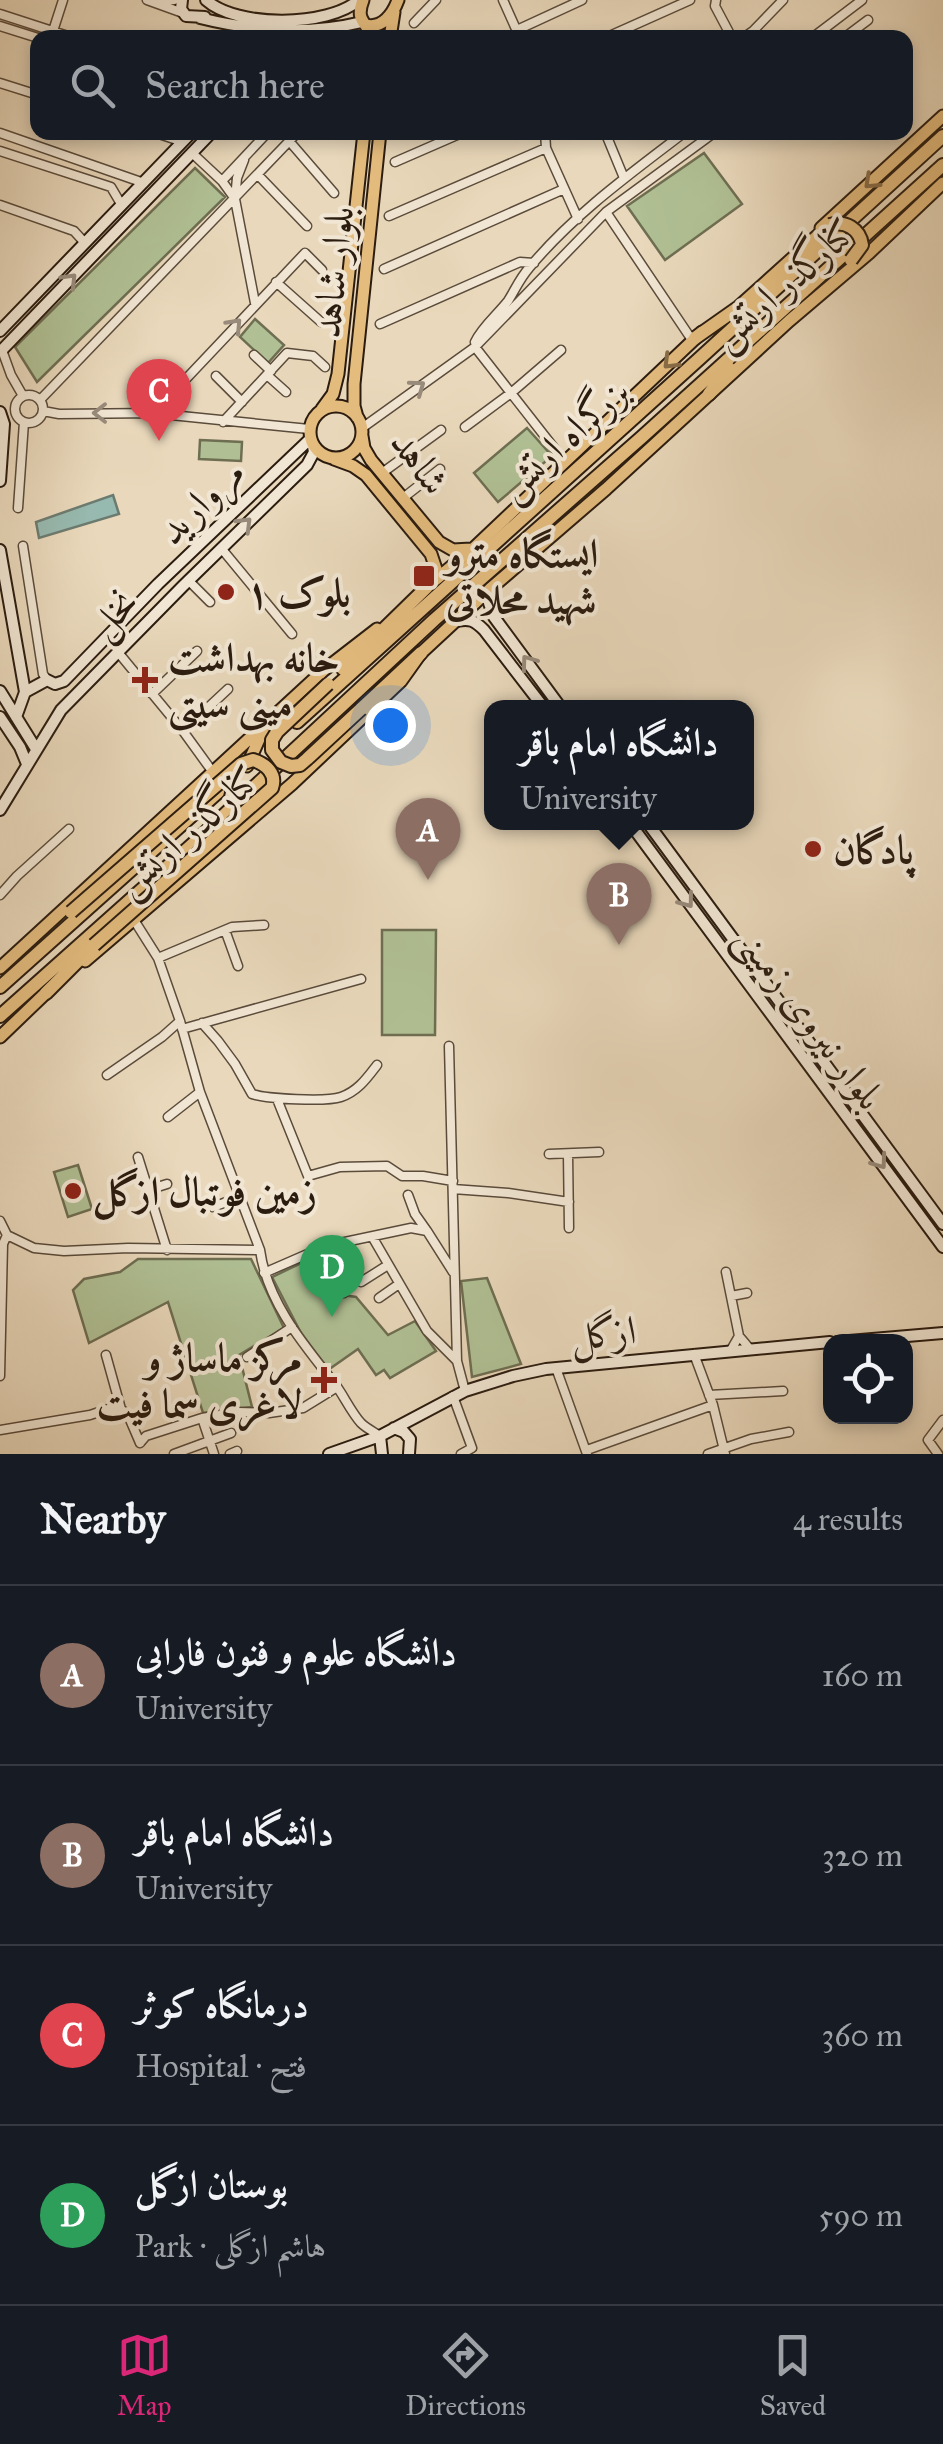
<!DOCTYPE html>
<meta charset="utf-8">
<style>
:root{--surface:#171b24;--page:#242831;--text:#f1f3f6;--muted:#9ea1a6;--line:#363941;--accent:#db2777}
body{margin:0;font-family:"IM FELL Great Primer",Amiri,serif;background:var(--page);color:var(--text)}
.controls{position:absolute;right:30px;bottom:30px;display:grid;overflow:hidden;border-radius:20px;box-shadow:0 5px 15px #0003}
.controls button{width:90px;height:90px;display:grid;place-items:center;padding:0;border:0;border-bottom:2px solid var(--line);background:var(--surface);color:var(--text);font:50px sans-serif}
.you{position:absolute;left:390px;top:725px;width:35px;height:35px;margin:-25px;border:8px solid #fff;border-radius:50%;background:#1a73e8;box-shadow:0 0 0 15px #1a73e833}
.badge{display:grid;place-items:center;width:65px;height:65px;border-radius:50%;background:var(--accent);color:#fff;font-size:32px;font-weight:700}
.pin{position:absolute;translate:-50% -82px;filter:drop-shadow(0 2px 5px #0008)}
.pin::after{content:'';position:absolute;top:52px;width:35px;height:30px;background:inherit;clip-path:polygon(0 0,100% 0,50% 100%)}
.popup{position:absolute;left:484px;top:700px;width:270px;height:130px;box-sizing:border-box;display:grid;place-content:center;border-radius:20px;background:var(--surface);filter:drop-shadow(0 2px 8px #0005);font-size:32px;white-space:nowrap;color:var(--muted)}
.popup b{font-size:38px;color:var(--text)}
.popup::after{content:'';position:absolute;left:50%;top:100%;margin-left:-20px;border:20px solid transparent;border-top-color:var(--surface)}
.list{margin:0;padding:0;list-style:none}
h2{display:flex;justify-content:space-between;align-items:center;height:130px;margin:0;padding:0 40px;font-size:42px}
h2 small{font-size:32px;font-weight:400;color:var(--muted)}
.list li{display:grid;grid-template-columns:65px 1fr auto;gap:30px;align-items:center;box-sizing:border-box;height:180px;padding:0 40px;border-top:2px solid var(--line)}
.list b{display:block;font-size:38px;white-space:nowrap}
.list p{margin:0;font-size:32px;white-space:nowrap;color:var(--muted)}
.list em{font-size:32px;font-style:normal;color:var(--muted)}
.icon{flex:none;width:55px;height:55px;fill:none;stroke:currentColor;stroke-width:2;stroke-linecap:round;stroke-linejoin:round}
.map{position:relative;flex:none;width:943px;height:1454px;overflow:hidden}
.search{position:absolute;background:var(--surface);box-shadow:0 5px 15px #0003;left:30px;right:30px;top:30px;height:110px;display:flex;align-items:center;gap:25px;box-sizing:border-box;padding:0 35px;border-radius:20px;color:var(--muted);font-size:38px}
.sheet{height:850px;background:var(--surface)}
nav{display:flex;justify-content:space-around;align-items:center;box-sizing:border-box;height:140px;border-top:2px solid var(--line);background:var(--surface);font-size:28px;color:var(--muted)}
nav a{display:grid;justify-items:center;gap:5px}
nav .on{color:var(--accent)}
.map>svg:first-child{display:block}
.green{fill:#b0c094;stroke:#6e6e52;stroke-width:2.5}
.water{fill:#97bab0;stroke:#6c7b70;stroke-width:2.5}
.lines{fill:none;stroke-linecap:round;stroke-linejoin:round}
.street-casing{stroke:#5a4b3b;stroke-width:11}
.secondary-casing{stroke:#2b1c10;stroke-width:14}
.primary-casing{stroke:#2b1c10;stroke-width:15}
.highway-casing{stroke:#2b1c10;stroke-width:16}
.street{stroke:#f1e6d3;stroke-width:8}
.secondary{stroke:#f1e6d3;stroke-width:10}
.primary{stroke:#e4bc7e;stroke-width:11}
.highway{stroke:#e4bc7e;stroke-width:12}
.highway-bridge-casing{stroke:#2b1c10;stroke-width:16;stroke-linecap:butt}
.highway-bridge{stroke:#e4bc7e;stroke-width:12}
.oneway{stroke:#886c47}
.oneway2{stroke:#988b7b}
.poi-dot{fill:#8f2418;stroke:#f1e6d3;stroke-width:4}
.labels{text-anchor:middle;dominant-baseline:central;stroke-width:8;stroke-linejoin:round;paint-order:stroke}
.street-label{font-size:40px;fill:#2b1c10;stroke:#f1e6d3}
.poi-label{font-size:40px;font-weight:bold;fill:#2b1c10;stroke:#f1e6d3;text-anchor:start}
</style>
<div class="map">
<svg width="943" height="1454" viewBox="0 0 943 1454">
<rect width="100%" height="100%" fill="#e9d8bb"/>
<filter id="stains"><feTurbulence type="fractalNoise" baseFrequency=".002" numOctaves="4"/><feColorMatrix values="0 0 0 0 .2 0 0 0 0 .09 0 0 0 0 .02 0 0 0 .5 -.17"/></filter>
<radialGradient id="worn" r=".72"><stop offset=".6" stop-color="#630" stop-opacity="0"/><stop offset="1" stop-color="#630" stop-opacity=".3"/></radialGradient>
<path class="green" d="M704,153L742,204L665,260L627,206Z
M195,168L225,197L37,382L15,347Z
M255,319L284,345L268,363L240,337Z
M527,428L552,456L498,502L474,473Z
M200,440L242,442L241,461L199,459Z
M382,930H436L435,1035H382Z
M78,1165L92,1209L68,1217L54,1172Z
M316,1256L337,1294L356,1297L388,1335L415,1321L436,1351L390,1378L384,1370L376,1375L358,1349L328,1370L302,1335L272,1277Z
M138,1259H251L284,1328L239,1355L252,1407L203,1413L168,1302L89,1343L73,1290L84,1279L120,1272Z
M487,1278L521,1364L472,1377L461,1281Z"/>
<path class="water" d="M113,495L119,514L39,538L36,522Z"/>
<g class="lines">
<g class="street-casing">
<path id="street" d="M147,0L183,13
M503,0L520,38
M716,0L715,6L732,38
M157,1L174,0
M0,14L74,38
M414,23L436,0
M0,26L38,38
M517,30L582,0
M53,31L63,0
M605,38L690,0
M743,38L753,31L783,0
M812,38L862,0
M844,38L868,20
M0,83L38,95
M153,132L183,142
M545,132L546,148L578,219
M605,132L624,178
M0,133L144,183
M290,142L334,193
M0,151L111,187L121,204
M192,153L222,181L235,199L255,303
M395,162L464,132
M258,175L307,226
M222,181L268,132
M235,199L237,178L244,160
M0,205L74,231L85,243
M606,212L692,340
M389,216L546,148
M384,269L564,189
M276,282L321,322
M380,324L520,262L534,263
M475,342C482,327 497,315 508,301C515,290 520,278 529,268C573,215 630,174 685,132
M475,347L565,462
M2,350L11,375L23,396
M254,355L271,371
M267,375L286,392
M216,376L242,402
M15 409a14 14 0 1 1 28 0a14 14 0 1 1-28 0Z
M156 408a9 9 0 1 1 18 0a9 9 0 1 1-18 0Z
M167,399L305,253L322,270
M40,400L298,132
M43,411L59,414L157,413
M171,415L309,429
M223,422L287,353L313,356L325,367
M465,427L511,393L561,350
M362,428L475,347L606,212L715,132
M382,473L441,430
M403,498L440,469
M18,508L24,422
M23,546L43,674L47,680
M221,548L292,634
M188,580L210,602
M117,651L183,731L212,771
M152,694L197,651
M183,731L228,689
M0,895L17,876L69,829
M134,920L158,958L180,1021L200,1092L260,1250C267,1302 304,1345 335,1384C344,1396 351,1412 361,1423C366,1428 374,1432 380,1436
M225,930L238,966
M158,958L232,927L264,925
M202,1023L218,1041L235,1064L252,1094C267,1099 326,1102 341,1097C358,1091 367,1078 377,1065
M182,1029L361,979
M449,1046L457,1361L465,1391
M107,1075L162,1037L180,1021
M277,1099L308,1176L340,1167L387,1166L402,1176H423L453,1181
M168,1117L200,1092
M549,1154L599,1152
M568,1154L569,1228
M138,1157L167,1250
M453,1189L508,1193L569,1202
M148,1190L167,1184
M408,1195L415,1214L427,1231
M213,1207L240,1197
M0,1221L7,1235
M7,1235L34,1248L64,1251L128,1248L260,1250
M373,1238L427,1331L457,1361
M316,1249L325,1270L344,1293
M350,1264L361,1282L388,1265
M726,1272L739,1336
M264,1273L326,1246L411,1228L427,1231L453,1272
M731,1296L747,1293
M379,1298L399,1284
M731,1350L739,1336L750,1349
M694,1354L713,1405L725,1454
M106,1355L121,1409L128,1415L140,1443
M247,1357L292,1327
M556,1368L587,1454
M0,1376L3,1244L7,1235
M709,1395L783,1391
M453,1396L472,1448L461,1454
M202,1418L214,1454
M0,1430L90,1415L111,1408L121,1409
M140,1443L146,1436L202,1418L238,1412L269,1413L303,1408L337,1387
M587,1450L713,1405
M174,1454L231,1433
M230,1454L237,1451
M708,1454L751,1439L789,1432
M938,1454L928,1440L943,1420"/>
</g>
<g class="secondary-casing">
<path id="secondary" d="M182,0L181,9L186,16L205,17
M206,0C237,28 328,27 359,0
M200,18C252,31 309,35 362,22
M0,331L192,132
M2,350L212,132
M0,412L4,424L0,481
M0,550L25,692L16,717
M490,589L489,603L494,617L561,708
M457,621C470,618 475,621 484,630L544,708
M0,691L36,749
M25,692L47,680L55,684L64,681L158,584L310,439
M0,717L20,747L27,764
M0,810L61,710L183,586L307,465L314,452L313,446
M629,822L943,1247
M647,822L943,1224
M837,1342L943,1333
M394,1428L404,1432L410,1439L409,1454
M380,1436L382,1454
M329,1454L380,1436L465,1391L513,1376L546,1369L830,1342"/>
</g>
<g class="primary-casing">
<path id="primary" d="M363,0C355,21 366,21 373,38
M366,25C382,29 393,14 398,0
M390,38L394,12
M821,228L943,116
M310 432a26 26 0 1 1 52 0a26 26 0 1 1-52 0Z
M322,409L333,394L338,374L364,132
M357,417L354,406V384L380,132
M362,436L364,448L371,460L439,542L453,550L471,549
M334,459L353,466L366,475L431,554L436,569L433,580
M422,591L475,547L702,332
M247,766L264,728
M85,961L292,784L401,681L421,653L490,589L606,489L789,321L869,253L943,183
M0,968L324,670L377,629
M0,1037L51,988"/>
</g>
<g class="highway-casing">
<path id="highway" d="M695,338L739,307L830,225
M709,394L729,368
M343,669L427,587
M361,709L421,653
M297,722L699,359L943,136
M0,987L218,792
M46,993L94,945
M0,1016L193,844L434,620L642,437L943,165"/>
</g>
<use href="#street" class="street"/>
<use href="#secondary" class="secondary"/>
<use href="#primary" class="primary"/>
<use href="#highway" class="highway"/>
<g class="highway-bridge-casing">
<path id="highway-bridge" d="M830,225C845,220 860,229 862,245L851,260
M328,684L277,732L272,740V750L281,762L291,766L300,765L307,759L361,709
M71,912L241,764L253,760C266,764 277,774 272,788L94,945"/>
</g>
<use href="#highway-bridge" class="highway-bridge"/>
</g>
<defs><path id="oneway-chevron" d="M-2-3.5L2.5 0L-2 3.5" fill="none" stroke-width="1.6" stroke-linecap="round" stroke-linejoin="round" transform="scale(2.5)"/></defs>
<g class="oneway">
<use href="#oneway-chevron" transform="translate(871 182) rotate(137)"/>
<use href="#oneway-chevron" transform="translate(670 362) rotate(135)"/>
</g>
<g class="oneway2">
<use href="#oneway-chevron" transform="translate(70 280) rotate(-46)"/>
<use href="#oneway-chevron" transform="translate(235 325) rotate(-47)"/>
<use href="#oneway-chevron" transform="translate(418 387) rotate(-36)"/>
<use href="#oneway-chevron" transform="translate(100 413) rotate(180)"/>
<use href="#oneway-chevron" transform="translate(245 524) rotate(-45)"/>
<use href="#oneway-chevron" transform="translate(528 662) rotate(-126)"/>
<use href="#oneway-chevron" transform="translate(687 901) rotate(53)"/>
<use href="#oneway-chevron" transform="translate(880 1162) rotate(54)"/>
</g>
<g class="poi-dot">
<rect x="412" y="564" width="24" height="24" rx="5"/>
<circle cx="226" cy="592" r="10"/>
<path d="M140 665h10v10h10v10h-10v10h-10v-10h-10v-10h10z"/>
<circle cx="813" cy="849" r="10"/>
<circle cx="73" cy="1191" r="10"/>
<path d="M319 1365h10v10h10v10h-10v10h-10v-10h-10v-10h10z"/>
</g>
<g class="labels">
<g class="street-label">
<text transform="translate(333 272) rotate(-84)">بلوار شاهد</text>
<text transform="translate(783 284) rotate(-41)">کنارگذر ارتش</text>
<text transform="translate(563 439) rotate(-42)">بزرگراه ارتش</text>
<text transform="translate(420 462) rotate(54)">شاهد</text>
<text transform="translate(201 501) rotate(-44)">مروارید</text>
<text transform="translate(113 613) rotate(-45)">نخل</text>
<text transform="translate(187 831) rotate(-41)">کنارگذر ارتش</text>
<text transform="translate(810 1017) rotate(53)">بلوار نیروی زمینی</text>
<text transform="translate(603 1333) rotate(-6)">ازگل</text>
</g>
<g class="poi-label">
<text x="446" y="553">ایستگاه مترو<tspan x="446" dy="46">شهید محلاتی</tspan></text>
<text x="246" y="592">۱ بلوک</text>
<text x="168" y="657">خانه بهداشت<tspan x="168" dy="46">مینی سیتی</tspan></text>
<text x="833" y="849">پادگان</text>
<text x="93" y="1191">زمین فوتبال ازگل</text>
<text x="302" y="1357" text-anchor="end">مرکز ماساژ و<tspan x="302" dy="46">لاغری سما فیت</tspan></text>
</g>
</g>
<rect width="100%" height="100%" filter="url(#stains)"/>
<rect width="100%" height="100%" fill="url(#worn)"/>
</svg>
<div class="controls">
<button><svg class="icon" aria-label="locate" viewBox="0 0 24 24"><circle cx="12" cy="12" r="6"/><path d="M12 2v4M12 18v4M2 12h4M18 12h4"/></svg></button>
</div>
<div class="you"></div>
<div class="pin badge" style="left:428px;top:880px;background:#8d6e63">A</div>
<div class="pin badge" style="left:619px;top:945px;background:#8d6e63">B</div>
<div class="popup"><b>دانشگاه امام باقر</b>University</div>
<div class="pin badge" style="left:159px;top:441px;background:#e0444e">C</div>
<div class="pin badge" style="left:332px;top:1317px;background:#2e9e5b">D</div>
<div class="search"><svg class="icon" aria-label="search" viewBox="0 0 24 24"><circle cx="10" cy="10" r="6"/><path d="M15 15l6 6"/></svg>Search here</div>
</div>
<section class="sheet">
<h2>Nearby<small>4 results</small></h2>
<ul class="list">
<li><span class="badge" style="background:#8d6e63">A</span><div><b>دانشگاه علوم و فنون فارابی</b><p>University</p></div><em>160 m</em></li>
<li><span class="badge" style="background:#8d6e63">B</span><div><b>دانشگاه امام باقر</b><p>University</p></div><em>320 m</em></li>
<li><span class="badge" style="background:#e0444e">C</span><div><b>درمانگاه کوثر</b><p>Hospital · فتح</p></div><em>360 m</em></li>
<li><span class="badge" style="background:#2e9e5b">D</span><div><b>بوستان ازگل</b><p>Park · هاشم ازگلی</p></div><em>590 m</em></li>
</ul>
</section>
<nav>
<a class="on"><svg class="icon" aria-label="map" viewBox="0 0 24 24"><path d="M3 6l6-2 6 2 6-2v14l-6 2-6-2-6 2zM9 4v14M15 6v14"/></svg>Map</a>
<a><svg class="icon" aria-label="directions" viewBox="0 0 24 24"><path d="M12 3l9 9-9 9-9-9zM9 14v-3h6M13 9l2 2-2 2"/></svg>Directions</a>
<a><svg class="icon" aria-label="saved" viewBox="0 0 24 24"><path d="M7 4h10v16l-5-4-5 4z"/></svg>Saved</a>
</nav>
